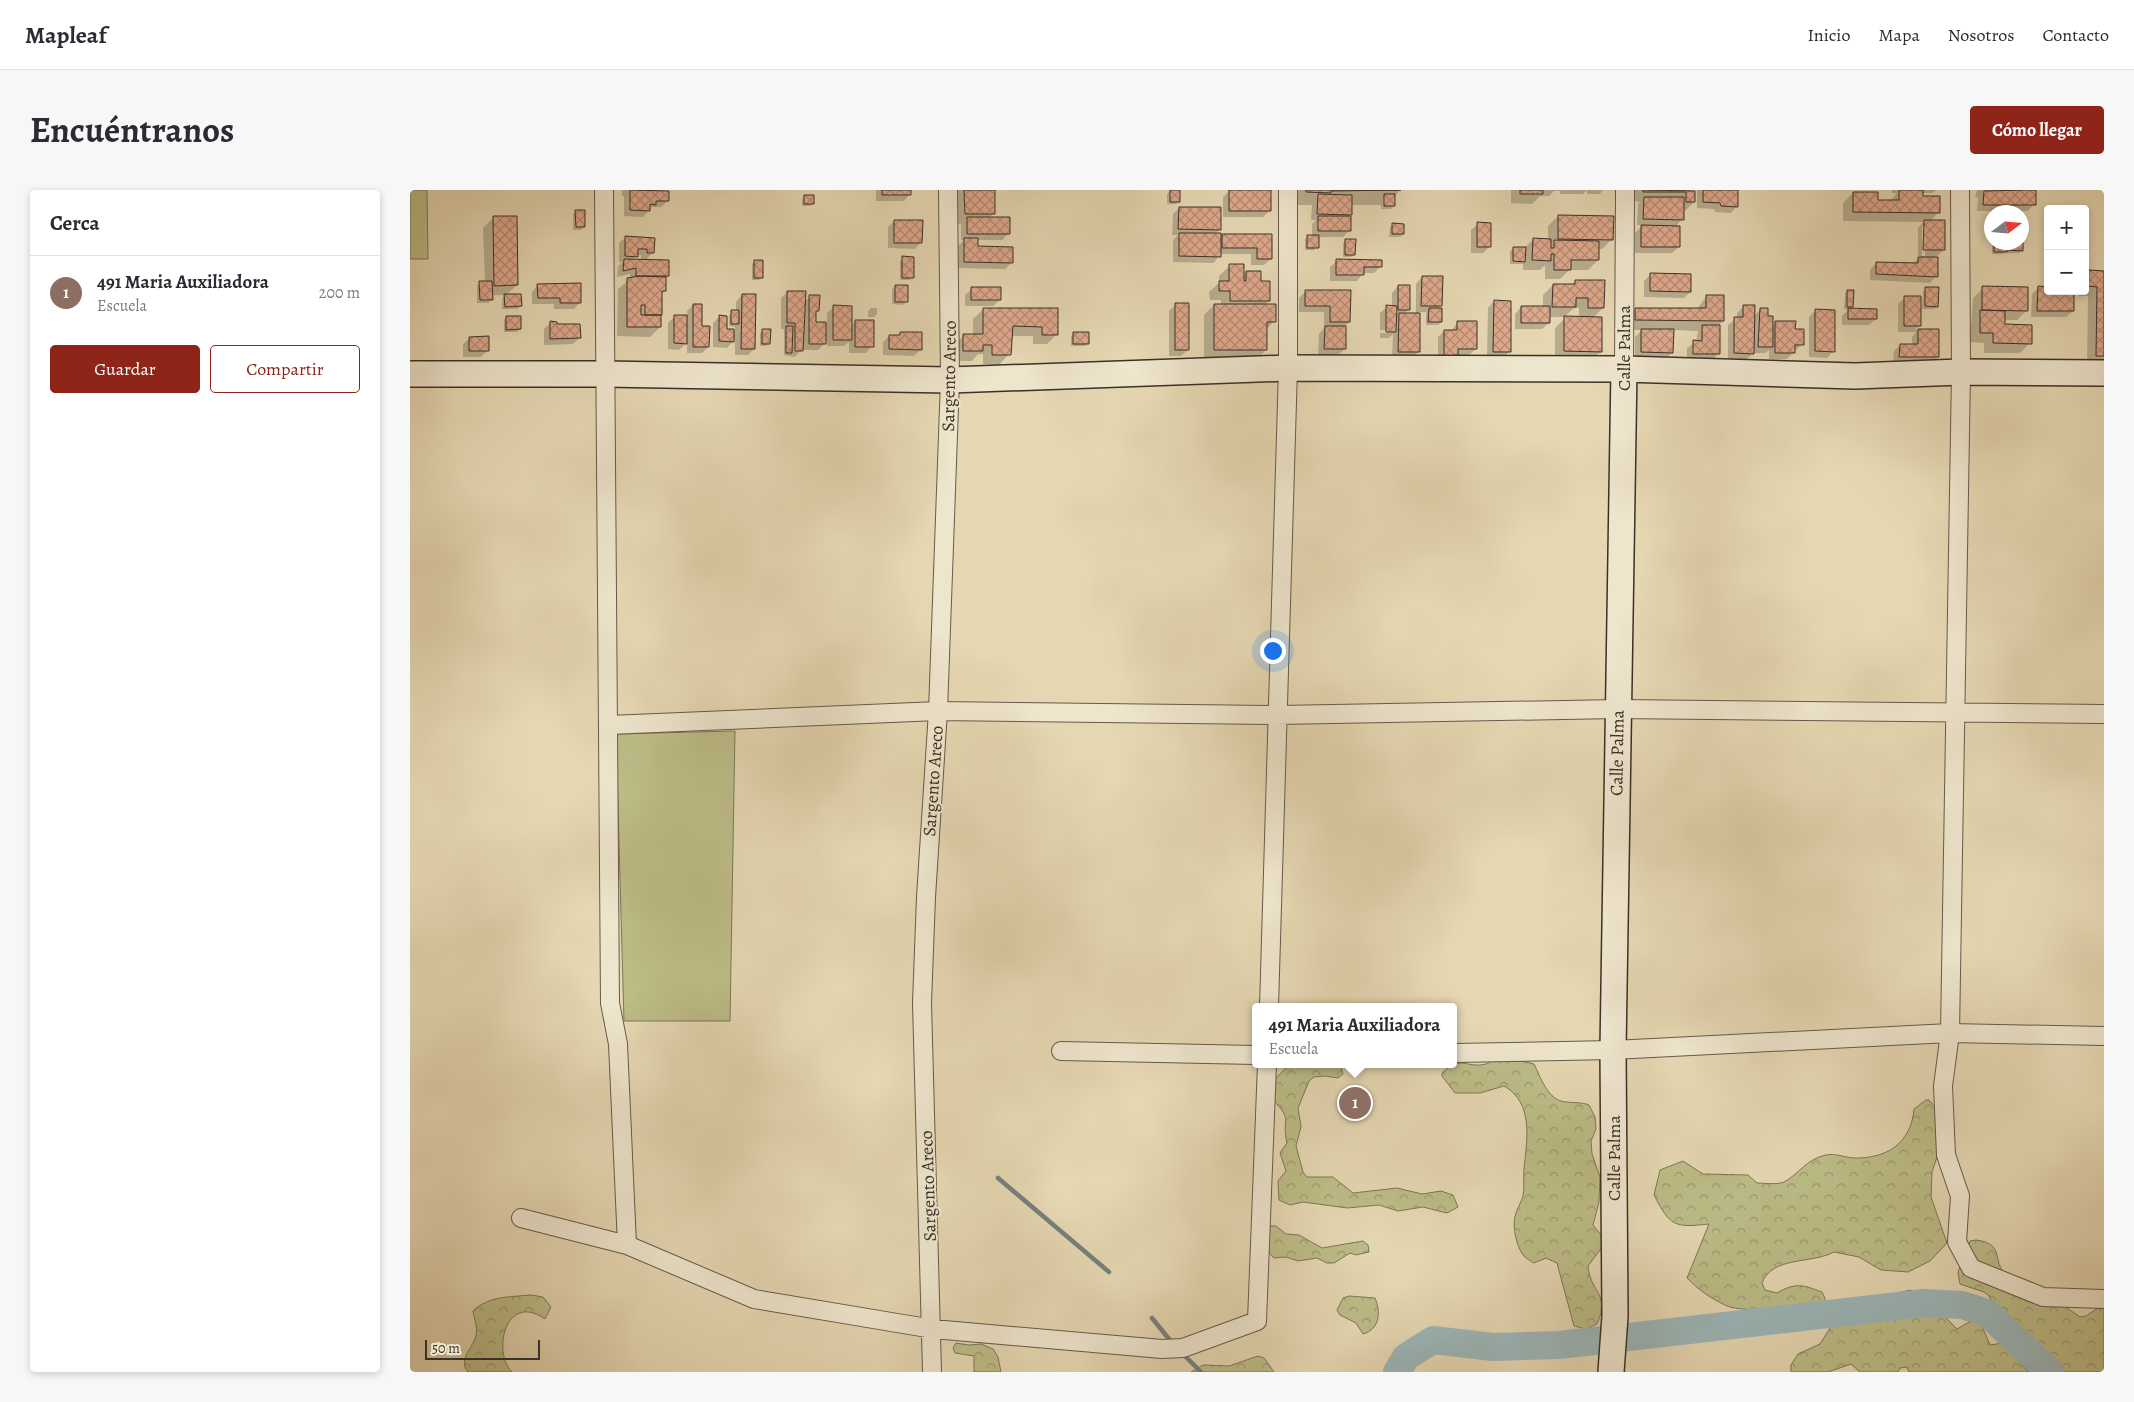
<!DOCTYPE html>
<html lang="es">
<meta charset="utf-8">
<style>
:root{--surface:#fff;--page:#f7f7f7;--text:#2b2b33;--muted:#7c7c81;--line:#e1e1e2;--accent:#8f2418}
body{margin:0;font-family:Alegreya,serif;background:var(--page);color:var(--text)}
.controls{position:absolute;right:15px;top:15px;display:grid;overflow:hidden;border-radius:5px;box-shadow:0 2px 8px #0003}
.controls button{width:45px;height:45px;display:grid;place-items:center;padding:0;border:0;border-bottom:1px solid var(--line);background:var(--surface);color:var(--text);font:25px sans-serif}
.compass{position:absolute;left:1574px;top:15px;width:45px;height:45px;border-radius:50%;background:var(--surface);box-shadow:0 2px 8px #0003;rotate:74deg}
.scale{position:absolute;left:15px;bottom:12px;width:115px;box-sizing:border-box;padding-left:5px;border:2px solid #3c3028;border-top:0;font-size:14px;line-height:18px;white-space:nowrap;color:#3c3028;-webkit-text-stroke:4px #eee5cd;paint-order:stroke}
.you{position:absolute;left:862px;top:460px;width:18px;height:18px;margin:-12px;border:4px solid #fff;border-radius:50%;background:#1a73e8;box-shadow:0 0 0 8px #1a73e833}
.badge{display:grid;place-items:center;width:32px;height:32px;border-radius:50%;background:var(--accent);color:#fff;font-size:16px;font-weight:700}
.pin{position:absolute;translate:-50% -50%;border:2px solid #fff;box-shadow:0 1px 5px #0006}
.popup{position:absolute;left:842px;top:813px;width:205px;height:65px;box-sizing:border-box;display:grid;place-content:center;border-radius:5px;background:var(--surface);filter:drop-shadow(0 1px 4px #0005);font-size:16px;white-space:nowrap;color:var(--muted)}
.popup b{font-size:19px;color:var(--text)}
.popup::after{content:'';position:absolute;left:50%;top:100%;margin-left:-10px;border:10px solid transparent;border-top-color:var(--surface)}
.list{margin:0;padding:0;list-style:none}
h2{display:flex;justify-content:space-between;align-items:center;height:65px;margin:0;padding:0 20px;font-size:21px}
h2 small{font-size:16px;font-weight:400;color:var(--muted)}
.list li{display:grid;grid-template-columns:32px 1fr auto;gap:15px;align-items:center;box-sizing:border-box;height:75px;padding:0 20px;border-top:1px solid var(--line)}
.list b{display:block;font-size:19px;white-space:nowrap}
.list p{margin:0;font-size:16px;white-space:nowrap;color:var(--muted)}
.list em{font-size:16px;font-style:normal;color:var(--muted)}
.actions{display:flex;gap:10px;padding:15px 20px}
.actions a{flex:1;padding:11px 0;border:1px solid var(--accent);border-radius:5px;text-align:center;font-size:18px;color:var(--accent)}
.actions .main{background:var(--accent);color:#fff}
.map{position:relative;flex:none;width:1694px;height:1182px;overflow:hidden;border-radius:5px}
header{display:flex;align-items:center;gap:30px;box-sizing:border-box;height:70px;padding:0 25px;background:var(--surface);border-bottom:1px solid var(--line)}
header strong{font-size:24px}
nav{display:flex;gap:28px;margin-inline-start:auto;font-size:18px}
.intro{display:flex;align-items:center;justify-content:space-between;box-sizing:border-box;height:120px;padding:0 30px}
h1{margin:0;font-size:35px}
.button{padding:12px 22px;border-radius:5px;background:var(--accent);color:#fff;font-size:18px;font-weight:700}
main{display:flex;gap:30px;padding:0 30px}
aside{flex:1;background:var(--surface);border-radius:5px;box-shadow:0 2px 8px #0003}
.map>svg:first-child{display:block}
.forest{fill:url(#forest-crowns);stroke:#7c7658}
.park{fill:#bcbc87;stroke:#7c7658}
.shadow{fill:#0003;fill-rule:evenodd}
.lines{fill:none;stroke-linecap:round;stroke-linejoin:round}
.stream{stroke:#76807e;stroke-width:4.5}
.river{stroke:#9cb6b8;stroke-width:28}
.building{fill:url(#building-cross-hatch);stroke:#3c3028}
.street-casing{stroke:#665a4a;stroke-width:20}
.secondary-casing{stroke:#3c3028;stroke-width:28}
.street{stroke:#eee5cd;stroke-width:18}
.secondary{stroke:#eee5cd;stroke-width:25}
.labels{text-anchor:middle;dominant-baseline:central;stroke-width:4;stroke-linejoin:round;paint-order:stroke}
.street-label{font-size:18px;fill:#3c3028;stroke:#eee5cd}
</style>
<header>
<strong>Mapleaf</strong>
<nav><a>Inicio</a><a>Mapa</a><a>Nosotros</a><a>Contacto</a></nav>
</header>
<div class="intro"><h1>Encuéntranos</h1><a class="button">Cómo llegar</a></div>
<main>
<aside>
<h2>Cerca<small></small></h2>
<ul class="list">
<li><span class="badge" style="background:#8d6e63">1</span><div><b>491 Maria Auxiliadora</b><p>Escuela</p></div><em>200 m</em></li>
</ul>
<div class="actions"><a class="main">Guardar</a><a>Compartir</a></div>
</aside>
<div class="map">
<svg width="1694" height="1182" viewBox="0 0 1694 1182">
<defs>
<pattern id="forest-crowns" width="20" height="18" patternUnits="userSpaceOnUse" patternTransform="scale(1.25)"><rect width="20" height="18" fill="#bcbc87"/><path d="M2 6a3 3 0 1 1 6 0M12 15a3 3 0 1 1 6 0" fill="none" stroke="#9a996e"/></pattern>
<pattern id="building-cross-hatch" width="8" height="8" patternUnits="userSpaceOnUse" patternTransform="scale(1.25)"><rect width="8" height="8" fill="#dea88b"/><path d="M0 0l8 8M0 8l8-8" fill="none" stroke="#b58972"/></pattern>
</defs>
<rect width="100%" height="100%" fill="#e5d7b2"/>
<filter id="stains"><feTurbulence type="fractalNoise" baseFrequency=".004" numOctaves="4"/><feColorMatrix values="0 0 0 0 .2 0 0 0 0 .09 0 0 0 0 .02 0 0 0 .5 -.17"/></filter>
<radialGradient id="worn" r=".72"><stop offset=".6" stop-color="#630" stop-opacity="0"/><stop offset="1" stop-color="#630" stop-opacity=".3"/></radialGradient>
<path class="forest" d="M1102,864L1112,871L1124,874C1131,888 1138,911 1156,912C1165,913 1171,912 1179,915L1185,927L1186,939L1181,951L1182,964L1190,987L1189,1012L1183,1035L1191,1045L1193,1056L1178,1076C1180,1103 1201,1103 1187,1134L1176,1139L1164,1136L1147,1073L1136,1068L1124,1073C1121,1071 1117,1069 1115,1067C1107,1060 1102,1036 1105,1027C1106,1020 1111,1013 1113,1006C1115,997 1113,987 1114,979C1117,949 1124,913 1094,896L1070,903H1045L1032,886V883C1052,864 1056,879 1076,874C1080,873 1083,870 1086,867C1091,865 1097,865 1102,864Z
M880,874H930L933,884L928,888L915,886L904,887L899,891L888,918L891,937L886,956L893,982L897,987H923L943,1003L987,998L1012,1004L1031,1001L1043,1005L1048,1017L1037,1023L1013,1017L988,1021L969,1015L937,1018L893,1012L880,1015L869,1010L868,991L876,981L870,963L877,953C871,928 884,931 863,910V891Z
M1516,910H1519L1528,920L1530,958L1522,982L1521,1007L1537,1053L1520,1071L1498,1082L1471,1080L1449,1067L1424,1062C1402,1074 1362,1066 1352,1093L1355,1100L1367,1103C1386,1092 1393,1095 1412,1102C1417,1112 1421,1122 1413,1131C1394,1150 1366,1127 1345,1121C1335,1118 1324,1120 1315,1115C1300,1108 1289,1100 1277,1088L1299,1034C1264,1038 1260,1036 1244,1005L1250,980L1273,971L1293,984L1338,985L1347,993C1354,993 1367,995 1374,992C1388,985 1396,969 1416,965C1424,963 1434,967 1443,968C1476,969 1501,954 1504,919Z
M859,1036H866L876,1044L889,1045L912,1058L953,1051L958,1055L959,1062L946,1065L940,1063L924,1073H917L907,1068L888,1071L876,1067L864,1068L855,1059V1041Z
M1566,1050C1597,1054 1580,1072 1597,1085C1602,1088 1610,1088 1616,1091C1625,1094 1629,1107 1635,1115L1654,1116L1670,1127L1676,1126L1694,1114V1182H1638L1600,1151L1579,1106L1574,1102L1550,1094L1548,1082L1560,1051Z
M1501,1100L1511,1108L1517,1119L1529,1121L1547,1139L1563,1130L1570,1132L1580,1155L1593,1153C1603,1162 1608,1173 1619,1182H1499L1497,1177L1490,1178L1488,1182H1450L1441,1174L1418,1182H1381V1175L1388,1164L1410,1154L1424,1132L1456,1116L1473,1117C1481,1106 1488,1102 1501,1100Z
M121,1105L133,1107L141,1117L135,1129C95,1101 82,1163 102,1182H58C47,1168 64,1158 66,1145C68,1139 64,1128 63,1121C78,1106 100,1107 121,1105Z
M939,1106L965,1108C971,1122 970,1139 953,1144L946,1133L930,1125L927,1120L933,1108Z
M546,1153L559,1155L571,1154L583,1159L588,1167L591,1182H564V1166L545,1163L543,1158Z
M848,1166L854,1168L864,1182H781L793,1175L819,1176Z"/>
<path class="park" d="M0,0H17L18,69H0Z
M325,541L320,831H214L206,544Z"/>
<path class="shadow" d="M212,0H236L258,11L251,17H242L233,27L214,26V6H212Z
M466,0H500V4L494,11H466Z
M545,0H583V24L579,28L599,43L592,50H567V57L602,72L595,79L548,78V56L554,50H551V34H545Z
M884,0H990L984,7V16L981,19H971V15H941V24L938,28L940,40L933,47H907V57L904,60H895V49L902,46V34L906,30H901L902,15H883Z
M1101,0H1193L1190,4H1177V0L1173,4H1150V1H1144L1139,6H1130L1122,14L1101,13Z
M1224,0H1280L1284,12L1274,22L1272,29L1265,37L1269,57L1262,63H1225V43L1233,35H1227L1228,14L1230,12L1224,11Z
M1287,0H1327V16L1321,23L1305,22L1304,19L1287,18Z
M1482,0H1526L1522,3H1511V7L1529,22L1520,31L1534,60L1526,67V86L1520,93L1460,90V80L1466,73L1503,74L1511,66H1508V38L1513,32L1433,31V13L1443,3L1467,11H1480L1487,3H1482ZM1512,36H1515V66H1512Z
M1567,0H1625L1624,14L1618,21H1567L1568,7H1565Z
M760,1L769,11L766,14H757V4Z
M819,1L860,20L853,27H813V7Z
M395,6L402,14L400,16H392V9Z
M769,18L810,39L804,45L861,46V69L854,75H841V64H810L804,73L763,72V50L768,45H762L763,24Z
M166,21L174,37L171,40H163V24Z
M1148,26L1202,49L1192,59H1188V70L1178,80H1159L1150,89H1135V75L1130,80H1113V74H1100V61L1103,58H1114L1123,50H1138V36Z
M1638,26V41L1635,40V28Z
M83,28L107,95L96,105L110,116L108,119H92V108L96,105H81L79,113H67V95L75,92L73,38Z
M484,31L511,52L505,59L478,58V37Z
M1068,34L1080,56L1073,63H1061V40Z
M983,35L993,44L990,47H979L980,37Z
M216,47L243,62L235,71L258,86L255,89V101L251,105L250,137L240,147L207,146L208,99L220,89V84L207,87L208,77L212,72H209V53ZM227,65H231V70H222Z
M1612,47V60L1609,63H1596V61L1592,64H1582V52H1612Z
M936,50L944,64L941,67H933V53Z
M493,68L503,87L500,90H490V71Z
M345,71L352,87L349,90H342V74Z
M927,71L970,77L964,83H953L947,91H920V77Z
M819,76L833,86L836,82L850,92L859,111L854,115L864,131L856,140V160L846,170H794V125L804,115H811V110H800L799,102L809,93V86Z
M1679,82H1694V172L1677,175L1678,106H1669V101H1675V86Z
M1241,84L1280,102L1274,108L1234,107V91Z
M1012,87L1031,115L1027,120L1031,132L1028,135H1016V122H1009L1008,162L1002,168H982L983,144L979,148H970V143H981V141L970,140V123L977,117H982V103L988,96L998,120L994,124H1006V94Z
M1165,91L1193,118L1183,128L1191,161L1181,171H1145V138L1155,128H1169V118H1164L1154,127H1139V133L1132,139H1105V124L1111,117L1133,118V105L1143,95L1161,96Z
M128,95L170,112L164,119H144V114H122V102Z
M485,96L496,112L493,115L482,114V99Z
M1516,98L1527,116L1524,119H1512L1513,101Z
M1573,98L1617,120L1607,130H1594L1593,135L1620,153L1610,163H1574V153L1560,152L1563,108Z
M1628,98L1638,101L1663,121L1656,127H1621L1622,104Z
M562,99L590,110L583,116H555V105Z
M896,101L939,102V132L935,136V159L928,165H908L909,144L914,138V122H889V108Z
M1437,101L1442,116L1439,120L1466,129L1459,135H1432V126L1439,119H1434L1435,104Z
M377,102L395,111L400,107L408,121L405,124V133H417V123L424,117L441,136L445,131L462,156L456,163H439V152L434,156H417V151L408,160H391L385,167L374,165V139H371V108Z
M332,105L344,159L338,165H325V149L317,158L303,157V133L309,127L315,140H325V137L319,136V125L326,122V112Z
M1297,106L1313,131L1309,135L1308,164L1302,170H1277V158L1286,152L1288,141L1262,140V162L1256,169L1225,168V147L1232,140H1215V129L1225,119H1287Z
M1495,107L1510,136L1505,140L1528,141V167L1521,173H1483L1484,161L1490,155H1502V147L1506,142H1488V114Z
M1084,111L1099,162L1093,168H1077L1078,118Z
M283,115L298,157L292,163H277V152L269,160L258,159V133L265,126H277V121Z
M765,115L778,160L771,166H759V121Z
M1334,116L1343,127L1351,119L1362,136L1366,132L1384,140L1392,154L1377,169H1359V160L1355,163H1343L1336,170L1318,169V135L1327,128V123Z
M461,118H467V124L464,127H458V121Z
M573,119H647V144L637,154H623V146H601L599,164L589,175L573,174V164H568L562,171H544V155L554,145H563V129Z
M1405,121L1423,161L1417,168L1399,167V127Z
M97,127L110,139L107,142H94V130Z
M140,133L146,136L169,148L163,154L134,155V139Z
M1047,133L1066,159L1059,165H1046L1028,173V147L1034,141H1041Z
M353,140L359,153L356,156H350V143Z
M490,143L511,159L504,166L473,165V152L479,146H487Z
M664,143L678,153L675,156H661V146Z
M60,148L78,160L71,167H53V154Z"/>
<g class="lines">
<path class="stream" d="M588,988L699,1082
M742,1128L763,1154
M772,1163L791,1182"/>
<path class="river" d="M987,1182L996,1167L1023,1150L1083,1157L1149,1155L1514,1113L1552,1115L1577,1123L1640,1182"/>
</g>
<path class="building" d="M220,0L259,1V11H246V15L240,14V21L220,20Z
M472,0H501V5H472Z
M554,0H585V24H555Z
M760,0H770V12H760Z
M819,0H861V21H819Z
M896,0H991L921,1V3L896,2Z
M1110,0H1133V4H1110Z
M1233,0L1285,1V12H1276V2H1233Z
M1293,0H1328V17L1311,16L1310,13L1293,12Z
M1489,0H1513V6H1530V23L1443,22V2H1468V10H1489Z
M1617,0H1626V15H1573L1574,1Z
M908,4L942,5V25L907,24Z
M974,4H985V16H974Z
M394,5H404V14H394Z
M1234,7H1274V30L1233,29Z
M769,17H811V40L768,39Z
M165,20H175V37H166Z
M1148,25L1204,26L1203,50L1148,49Z
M83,26H107L108,95L84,96Z
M908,26H941V41H908Z
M557,27H600V44H557Z
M484,30H513L512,53H484Z
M1514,30H1535V60H1513Z
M1067,32L1081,33V57H1067Z
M982,33L994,34V44H982Z
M1231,35L1270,36V57H1231Z
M769,43H811V67L769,66Z
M812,44H862V69H847V58H812Z
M897,45H909V58H897Z
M215,46L245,48L244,63H237V59H228V67L215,66Z
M1612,46H1613V61L1598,60L1599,52H1612Z
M554,48H568V56L603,57V73L554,72Z
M1123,48L1141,49V58H1144V50L1189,51V70H1161V80H1144V64H1141V71L1122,70Z
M935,49H946L945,65H935Z
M1584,52H1597V62H1584Z
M1103,57H1116L1115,72L1103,71Z
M492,66L504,67V88H492Z
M1508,67H1528V87L1466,84V72L1508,73Z
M214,69L259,70V86H226V78L213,81Z
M926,69L972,70V77H954V85H926Z
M344,70H353V88H344Z
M819,74H834V91H836V81H851V91H860V111H820V101H809V91H819Z
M1679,80L1694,81V166H1686L1687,97L1678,96Z
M1240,83L1281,84V102L1240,101Z
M229,86L256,87V101H252V125H235V115H231V125H251V137H217V88Z
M1012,86H1033L1032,116H1011Z
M1165,90H1195L1194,118H1178V108H1166V117H1142L1143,94H1165Z
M69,91H82L83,110H70Z
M171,93V113H150V108H128L127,94Z
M485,95H498V112H485Z
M988,95H1000V120H988Z
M1572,96L1618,97V121L1572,120Z
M1628,96L1638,97V101H1664V121H1627Z
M561,97H591V110H561Z
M1515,97H1529L1528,117L1515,116Z
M895,100H941L940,132H920V116H895Z
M1437,100H1444L1443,117H1437Z
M377,101H396L393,161H385V133H377Z
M94,104H111L112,116L95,117Z
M332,104H346L345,159H331Z
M399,105H410L409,121H406V132H416V154H399Z
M1296,105H1314V131L1225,130V118H1296Z
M1494,106H1511V136H1494Z
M1084,110L1101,111V162H1083Z
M765,113H779V160H765Z
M283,114H292V136H300L299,157H283Z
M804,114H866V132H857V160H804Z
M423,115L442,116V150H423Z
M976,115L987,116L986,142H976Z
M1333,115H1345L1344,164L1324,163V127H1333Z
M1111,116H1140V133H1111Z
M573,118H648V145H632V137L603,136L601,165H582V155H573V161H553V144H573Z
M1019,118H1032V132H1018Z
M1350,118H1358V126H1363V157H1348Z
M1438,118L1467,119V129H1438Z
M1405,119L1425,120V162L1405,161Z
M321,120H329V134H321Z
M1570,120L1595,121V134L1622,135V154L1583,153V143H1570Z
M989,123H1010V162H988Z
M264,125H277V154L264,153Z
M309,125L317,126V139H324V152L309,151Z
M96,126H111V139L96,140Z
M1154,126L1192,127V162L1154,161Z
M445,130H464V157H445Z
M140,131L147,132V134H170L171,148L140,149Z
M1047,131H1067V159H1048V167H1034V140H1047Z
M1365,131H1386L1385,139H1394V155H1385V163H1365Z
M1292,135H1310V164H1283V150L1292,151Z
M376,136H383L382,163H376Z
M915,136H936V159H914Z
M352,139H361L360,154H352Z
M1231,139H1264L1263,163L1231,162Z
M1508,139H1529V167H1489L1490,154H1508Z
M490,142H512V160L479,159V145H490Z
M663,142H679V154H663Z
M79,146V161H59V147Z"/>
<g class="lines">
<g class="street-casing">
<path id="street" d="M194,0L200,813L208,854L217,1055
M1550,0L1551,182L1540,843L1533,896L1536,965L1550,1006L1547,1052L1561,1078L1633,1107L1694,1109
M1214,179L1215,0
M199,535L528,521L868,525L1207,519L1694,524
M859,817L878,178V0
M651,861L846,865
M1044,863L1203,860L1540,843L1694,846
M111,1028L217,1055L344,1109L523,1139L752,1159L773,1158L847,1131L857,874
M522,1182L512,813L516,707L528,521L540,190L538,0"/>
</g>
<g class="secondary-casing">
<path id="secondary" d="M0,184H195L540,190L878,178L1214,179L1445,186L1551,182L1694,183
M1201,1182L1205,1126L1203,860L1214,179"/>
</g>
<use href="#street" class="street"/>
<use href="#secondary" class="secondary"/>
</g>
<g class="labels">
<g class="street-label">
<text transform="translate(1214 158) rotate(-90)">Calle Palma</text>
<text transform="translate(539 186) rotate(-89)">Sargento Areco</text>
<text transform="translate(1207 563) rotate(-89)">Calle Palma</text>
<text transform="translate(523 591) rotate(-86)">Sargento Areco</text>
<text transform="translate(1204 968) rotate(-90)">Calle Palma</text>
<text transform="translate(518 996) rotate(-92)">Sargento Areco</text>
</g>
</g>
<rect width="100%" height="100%" filter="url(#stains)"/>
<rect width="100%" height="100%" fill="url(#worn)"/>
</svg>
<div class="controls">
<button>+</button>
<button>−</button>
</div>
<svg class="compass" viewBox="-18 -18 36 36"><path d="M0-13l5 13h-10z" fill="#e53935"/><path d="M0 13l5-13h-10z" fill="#7c7c81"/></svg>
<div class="scale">50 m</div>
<div class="you"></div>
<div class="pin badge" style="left:945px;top:913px;background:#8d6e63">1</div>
<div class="popup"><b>491 Maria Auxiliadora</b>Escuela</div>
</div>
</main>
